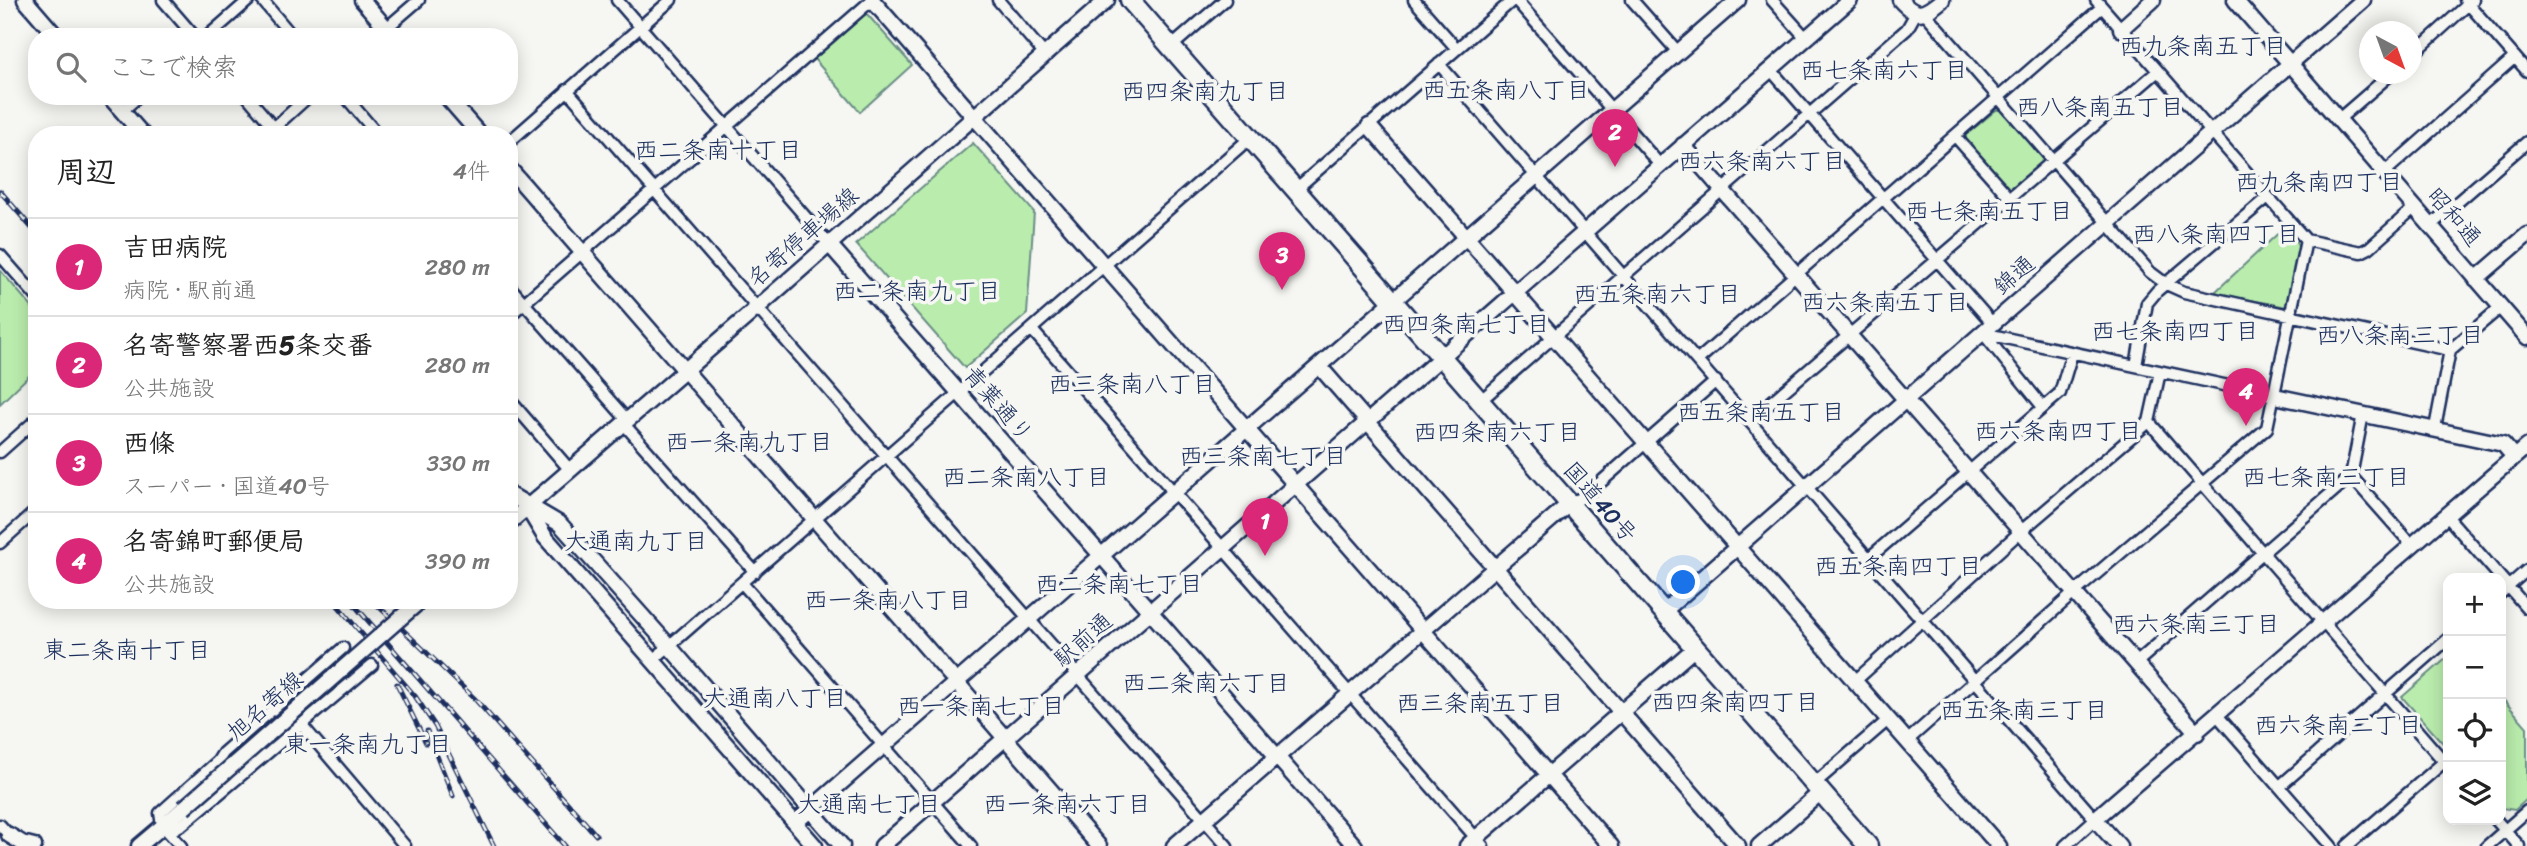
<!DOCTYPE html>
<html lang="ja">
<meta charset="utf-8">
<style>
:root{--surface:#fff;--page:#f6f6f6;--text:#222;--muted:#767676;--line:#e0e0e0;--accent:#db2777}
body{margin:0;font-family:Sriracha,"Klee One",sans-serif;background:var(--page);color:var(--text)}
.controls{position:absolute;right:21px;bottom:21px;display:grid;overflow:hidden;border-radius:14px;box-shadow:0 4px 18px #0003}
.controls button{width:63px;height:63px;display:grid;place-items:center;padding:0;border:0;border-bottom:2px solid var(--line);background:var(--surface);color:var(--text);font:35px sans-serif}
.compass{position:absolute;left:2359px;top:21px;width:63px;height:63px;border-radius:50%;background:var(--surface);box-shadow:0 4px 18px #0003;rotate:139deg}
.you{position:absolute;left:1684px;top:583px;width:24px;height:24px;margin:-18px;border:5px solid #fff;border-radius:50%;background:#1a73e8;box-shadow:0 0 0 10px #1a73e833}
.badge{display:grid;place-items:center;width:46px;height:46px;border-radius:50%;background:var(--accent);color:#fff;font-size:23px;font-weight:700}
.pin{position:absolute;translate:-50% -58px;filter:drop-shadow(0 2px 4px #0008)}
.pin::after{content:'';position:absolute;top:37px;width:24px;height:21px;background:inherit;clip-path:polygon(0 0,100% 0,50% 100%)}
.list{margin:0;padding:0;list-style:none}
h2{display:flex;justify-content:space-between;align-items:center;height:91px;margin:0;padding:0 28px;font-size:30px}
h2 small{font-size:23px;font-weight:400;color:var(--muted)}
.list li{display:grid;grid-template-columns:46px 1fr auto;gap:21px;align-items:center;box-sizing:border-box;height:98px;padding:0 28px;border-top:2px solid var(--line)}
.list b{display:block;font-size:26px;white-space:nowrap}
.list p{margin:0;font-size:23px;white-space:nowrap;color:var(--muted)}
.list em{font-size:23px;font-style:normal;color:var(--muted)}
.icon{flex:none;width:38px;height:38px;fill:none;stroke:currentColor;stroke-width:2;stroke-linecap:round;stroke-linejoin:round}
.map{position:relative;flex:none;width:2527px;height:846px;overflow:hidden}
.search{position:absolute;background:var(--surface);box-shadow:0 4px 18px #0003;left:28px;top:28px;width:490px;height:77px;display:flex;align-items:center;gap:18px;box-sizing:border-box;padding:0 24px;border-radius:28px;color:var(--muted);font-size:26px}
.panel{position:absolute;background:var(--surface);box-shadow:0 4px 18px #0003;left:28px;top:126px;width:490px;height:483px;border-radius:28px}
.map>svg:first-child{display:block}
.green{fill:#baedad;stroke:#6a8e86;stroke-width:2}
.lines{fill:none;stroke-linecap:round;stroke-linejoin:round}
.street-casing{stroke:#1b2f5e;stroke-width:15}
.secondary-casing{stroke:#1b2f5e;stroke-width:19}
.highway-casing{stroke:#1b2f5e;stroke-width:23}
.street{stroke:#f6f6f2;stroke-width:10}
.secondary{stroke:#f6f6f2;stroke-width:14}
.highway{stroke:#f6f6f2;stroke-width:18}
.rail-casing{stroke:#1b2f5e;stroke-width:5}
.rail{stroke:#f6f6f2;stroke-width:2.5;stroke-dasharray:8;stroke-linecap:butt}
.secondary-bridge-casing{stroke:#1b2f5e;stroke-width:19;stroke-linecap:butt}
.secondary-bridge{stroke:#f6f6f2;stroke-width:14}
.labels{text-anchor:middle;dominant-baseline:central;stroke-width:7;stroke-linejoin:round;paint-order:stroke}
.street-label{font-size:23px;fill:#1b2f5e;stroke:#f6f6f2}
.neighbourhood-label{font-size:24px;fill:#1b2f5e;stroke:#f6f6f2}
</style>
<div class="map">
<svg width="2527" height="846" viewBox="0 0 2527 846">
<rect width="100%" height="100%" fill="#f6f6f2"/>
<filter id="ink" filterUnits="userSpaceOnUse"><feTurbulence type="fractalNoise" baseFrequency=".0143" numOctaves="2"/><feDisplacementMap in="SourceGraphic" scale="14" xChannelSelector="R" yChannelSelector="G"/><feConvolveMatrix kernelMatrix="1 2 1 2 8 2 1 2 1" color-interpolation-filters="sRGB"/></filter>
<g filter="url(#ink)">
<path class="green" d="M866,13L912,65L860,112L814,59Z
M1996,110H2002L2044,158L2042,163L2013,189H2008L1966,141V135Z
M973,143L1034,212L1027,314L965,368L856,244Z
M2285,227L2295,239L2299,249L2287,307L2214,293Z
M0,270L37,313V368L0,404Z
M2448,657V749L2402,697Z
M2501,697L2527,727V799L2515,810L2501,808Z"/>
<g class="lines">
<g class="street-casing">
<path id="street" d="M163,0L195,37
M262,0L293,37
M617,0L829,244
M998,0L1045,55
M1414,0L1457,49
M1516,0L1660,165
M1632,0L1678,52
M1772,0L1806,38
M2096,0L2306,240L2361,252L2369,248L2415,207
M2465,0L2527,71
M1925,13L2150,272L2166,284L2184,292L2450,350
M207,37L249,0
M376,37L419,0
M1171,47L1225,0
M2412,55L2473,0
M1439,64L2095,819L2065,846
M1770,69L1993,324
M567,90L1227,846
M247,96L280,135
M345,96L378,135
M122,111L139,96
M2339,119L2391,74
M266,135L309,96
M1955,136L2010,198
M509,142L671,0
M2385,172L2515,57
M1296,189L1513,0
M2431,225L2527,142
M0,255L37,297
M509,286L627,420
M509,316L872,0
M1032,330L1483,846
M1982,333L2275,396
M1983,333L2043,407
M1698,360L2102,7
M2136,366L2147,303L2157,291L2268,197
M509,399L570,470
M1480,401L1907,29L1916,13
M2363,414L2351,476L2412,545
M1750,420L2158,71
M2149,422L2448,766
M623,423L755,572
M2435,428L2450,350L2501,307
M0,452L37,419
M1569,504L1585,496L1716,381
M2446,515L2527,608
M0,543L37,510
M1869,558L2060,393L2072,353
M742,583L971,846
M2501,593L2527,570
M653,660L1250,138
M2135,664L2351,476
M1855,681L2020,532L2149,422L2160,372
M2217,715L2331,846
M301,724L405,846
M1907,741L2074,593L2267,428L2306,240
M1814,784L1888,720
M2280,786L2448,639
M2496,820L2519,846
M0,825L9,835
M169,832L183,824L372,665
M181,846L162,825L160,813L218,761L223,753L343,648
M2347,846L2445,761
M2487,846L2527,811"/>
</g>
<g class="secondary-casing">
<path id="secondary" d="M25,0L57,37
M362,0L394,37
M872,0L1611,846
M1900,0C1917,19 1924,15 1942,0
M2235,0L2527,337
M2121,29L2153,0
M109,96L143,135
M446,96L480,135
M1369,126L1999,846
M1683,145L2197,733
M509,168L1099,846
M829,244L1355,846
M2476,279L2527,235
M1319,366L1738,846
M2275,396L2503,444L2514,457
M509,494L560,524L669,646L842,846
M527,507L545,537L815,846
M509,523L757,308L1107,0
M1663,612L2363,0
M795,823L1738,0
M9,835L22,843L34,846
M139,846L184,808
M882,846L1850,0
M1174,846L1569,504
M1467,846L1695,648
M1759,846L1821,792
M2119,846L2095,819L2527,446"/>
</g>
<g class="highway-casing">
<path id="highway" d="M1130,0L1868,846"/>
</g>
<use href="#street" class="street"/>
<use href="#secondary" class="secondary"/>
<use href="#highway" class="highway"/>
<g class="rail-casing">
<path id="rail" d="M0,191L37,234
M333,600L415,696L435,726L494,846
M350,600L565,846
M372,600L474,698L596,835
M397,684L426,743
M427,731L453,796"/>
</g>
<use href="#rail" class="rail"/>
<g class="secondary-bridge-casing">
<path id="secondary-bridge" d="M184,808L421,600"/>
</g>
<use href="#secondary-bridge" class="secondary-bridge"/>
</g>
</g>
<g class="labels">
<g class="street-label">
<text transform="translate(2454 217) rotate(49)">昭和通</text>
<text transform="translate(803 237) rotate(-41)">名寄停車場線</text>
<text transform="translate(2014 275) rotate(-41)">錦通</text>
<text transform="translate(998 404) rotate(49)">青葉通り</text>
<text transform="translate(1600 502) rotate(49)">国道40号</text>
<text transform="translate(1083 640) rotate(-41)">駅前通</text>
<text transform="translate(265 706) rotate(-41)">旭名寄線</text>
</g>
<g class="neighbourhood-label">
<text x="2203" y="46">西九条南五丁目</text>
<text x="1884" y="70">西七条南六丁目</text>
<text x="1506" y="90">西五条南八丁目</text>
<text x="1205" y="91">西四条南九丁目</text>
<text x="2100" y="107">西八条南五丁目</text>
<text x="718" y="150">西二条南十丁目</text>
<text x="1762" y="161">西六条南六丁目</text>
<text x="2319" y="182">西九条南四丁目</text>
<text x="1989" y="211">西七条南五丁目</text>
<text x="2216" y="234">西八条南四丁目</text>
<text x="917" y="291">西二条南九丁目</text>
<text x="1657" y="294">西五条南六丁目</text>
<text x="1885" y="302">西六条南五丁目</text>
<text x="1466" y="324">西四条南七丁目</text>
<text x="2175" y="331">西七条南四丁目</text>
<text x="2400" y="335">西八条南三丁目</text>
<text x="1132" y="384">西三条南八丁目</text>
<text x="1761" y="412">西五条南五丁目</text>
<text x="2058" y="431">西六条南四丁目</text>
<text x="1497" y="432">西四条南六丁目</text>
<text x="749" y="442">西一条南九丁目</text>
<text x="1263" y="456">西三条南七丁目</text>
<text x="1026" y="477">西二条南八丁目</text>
<text x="2326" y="477">西七条南三丁目</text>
<text x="636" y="541">大通南九丁目</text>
<text x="1898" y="566">西五条南四丁目</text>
<text x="1119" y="584">西二条南七丁目</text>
<text x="888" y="600">西一条南八丁目</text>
<text x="2196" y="624">西六条南三丁目</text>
<text x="127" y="650">東二条南十丁目</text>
<text x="1206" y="683">西二条南六丁目</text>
<text x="775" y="698">大通南八丁目</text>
<text x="1735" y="702">西四条南四丁目</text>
<text x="1480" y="703">西三条南五丁目</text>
<text x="981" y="706">西一条南七丁目</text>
<text x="2024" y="710">西五条南三丁目</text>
<text x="2338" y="725">西六条南二丁目</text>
<text x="368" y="744">東一条南九丁目</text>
<text x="869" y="804">大通南七丁目</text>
<text x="1067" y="804">西一条南六丁目</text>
</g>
</g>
</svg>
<div class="controls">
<button>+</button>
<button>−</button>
<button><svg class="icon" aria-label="locate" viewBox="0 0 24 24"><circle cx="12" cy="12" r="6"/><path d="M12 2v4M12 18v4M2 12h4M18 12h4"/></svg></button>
<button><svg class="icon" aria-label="layers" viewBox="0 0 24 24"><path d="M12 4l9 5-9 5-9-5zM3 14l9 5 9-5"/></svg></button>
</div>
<svg class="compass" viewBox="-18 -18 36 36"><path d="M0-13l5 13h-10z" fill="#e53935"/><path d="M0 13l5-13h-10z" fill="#767676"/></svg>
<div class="you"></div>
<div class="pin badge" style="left:1265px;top:556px">1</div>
<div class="pin badge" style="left:1615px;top:167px">2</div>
<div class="pin badge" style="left:1282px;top:290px">3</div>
<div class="pin badge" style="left:2246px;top:426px">4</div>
<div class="search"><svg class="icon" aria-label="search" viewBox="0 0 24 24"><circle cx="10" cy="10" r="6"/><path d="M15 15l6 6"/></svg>ここで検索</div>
<section class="panel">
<h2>周辺<small>4件</small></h2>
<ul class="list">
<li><span class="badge">1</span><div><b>吉田病院</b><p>病院 · 駅前通</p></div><em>280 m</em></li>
<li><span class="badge">2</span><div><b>名寄警察署西5条交番</b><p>公共施設</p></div><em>280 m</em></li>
<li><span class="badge">3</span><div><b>西條</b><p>スーパー · 国道40号</p></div><em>330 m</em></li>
<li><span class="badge">4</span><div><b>名寄錦町郵便局</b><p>公共施設</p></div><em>390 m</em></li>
</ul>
</section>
</div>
